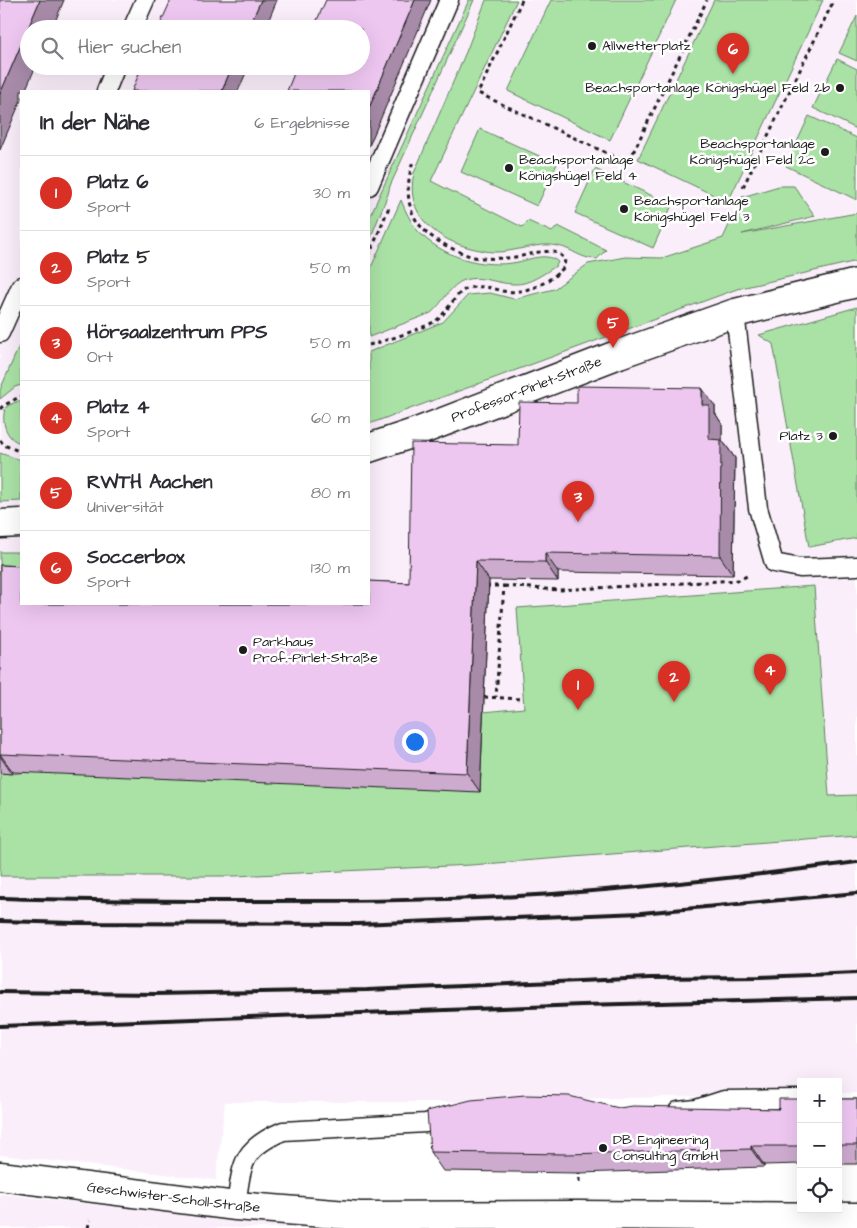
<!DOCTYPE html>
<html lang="de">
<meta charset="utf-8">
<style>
:root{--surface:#fff;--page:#f2f2f3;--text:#2b2b33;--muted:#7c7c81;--line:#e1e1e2;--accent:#d93025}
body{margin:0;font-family:"Architects Daughter",sans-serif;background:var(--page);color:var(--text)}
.controls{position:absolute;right:15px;bottom:15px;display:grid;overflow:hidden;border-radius:0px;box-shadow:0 5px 20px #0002}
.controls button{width:45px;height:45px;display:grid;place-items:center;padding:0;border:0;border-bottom:1px solid var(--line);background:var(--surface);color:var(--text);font:25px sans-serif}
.you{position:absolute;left:414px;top:741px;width:18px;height:18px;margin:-12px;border:4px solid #fff;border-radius:50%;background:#1a73e8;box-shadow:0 0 0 8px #1a73e833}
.badge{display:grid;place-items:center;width:32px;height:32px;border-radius:50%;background:var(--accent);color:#fff;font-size:16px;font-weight:700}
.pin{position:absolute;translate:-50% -41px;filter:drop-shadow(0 1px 2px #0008)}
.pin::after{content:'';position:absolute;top:26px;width:18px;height:15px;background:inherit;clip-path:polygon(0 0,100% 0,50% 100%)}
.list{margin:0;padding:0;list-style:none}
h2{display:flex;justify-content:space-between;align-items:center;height:65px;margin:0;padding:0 20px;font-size:21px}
h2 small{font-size:16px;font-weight:400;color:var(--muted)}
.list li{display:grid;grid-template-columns:32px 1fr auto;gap:15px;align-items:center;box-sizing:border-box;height:75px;padding:0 20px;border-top:1px solid var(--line)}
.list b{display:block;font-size:19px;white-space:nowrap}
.list p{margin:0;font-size:16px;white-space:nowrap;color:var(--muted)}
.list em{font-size:16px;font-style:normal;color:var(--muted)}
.icon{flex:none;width:28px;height:28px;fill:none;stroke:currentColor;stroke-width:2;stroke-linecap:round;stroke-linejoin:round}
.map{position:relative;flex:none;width:857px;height:1228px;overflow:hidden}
.search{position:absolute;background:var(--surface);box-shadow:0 5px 20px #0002;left:20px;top:20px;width:350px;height:55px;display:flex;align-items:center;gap:12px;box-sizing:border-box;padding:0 18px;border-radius:28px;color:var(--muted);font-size:19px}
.panel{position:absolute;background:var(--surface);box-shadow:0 5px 20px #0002;left:20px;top:90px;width:350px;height:515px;border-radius:0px}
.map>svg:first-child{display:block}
.built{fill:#faeefb;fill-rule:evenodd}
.green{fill:#aae2a6;stroke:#637f61}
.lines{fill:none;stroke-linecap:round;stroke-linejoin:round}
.lane-casing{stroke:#1c1c1c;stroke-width:21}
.street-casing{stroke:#1c1c1c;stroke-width:31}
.path{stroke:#1c1c1c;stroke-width:3;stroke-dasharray:4 4;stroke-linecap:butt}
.lane{stroke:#fff;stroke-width:18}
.street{stroke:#fff;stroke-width:28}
.rail{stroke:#1c1c1c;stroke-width:4}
.wall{fill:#cdabcf;stroke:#1c1c1c}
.shaded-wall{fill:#a78ba9;stroke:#1c1c1c}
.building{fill:#eec7f1;stroke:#1c1c1c}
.poi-dot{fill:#1c1c1c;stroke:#fff;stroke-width:2}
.labels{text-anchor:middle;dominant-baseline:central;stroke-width:5;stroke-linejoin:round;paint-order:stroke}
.poi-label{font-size:14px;fill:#1c1c1c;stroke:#fff;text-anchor:start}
.street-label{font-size:14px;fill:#1c1c1c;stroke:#fff}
</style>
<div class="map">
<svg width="857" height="1228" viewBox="0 0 857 1228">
<rect width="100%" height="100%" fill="#fff"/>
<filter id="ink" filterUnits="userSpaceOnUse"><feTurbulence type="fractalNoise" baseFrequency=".02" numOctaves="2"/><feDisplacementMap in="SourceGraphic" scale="10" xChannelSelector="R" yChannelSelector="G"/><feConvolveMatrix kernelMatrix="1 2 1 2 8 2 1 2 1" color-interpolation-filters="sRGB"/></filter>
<g filter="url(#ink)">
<path class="built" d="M0,0H857V1093H838V1082H801V1094L450,1102H225L216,1180L0,1155ZM29,29H361V66H29ZM21,91H369V604H21Z
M0,1194L180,1214L411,1228H0Z"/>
<path class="green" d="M469,0H474L390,186L388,194L369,242V218Z
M486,0H517L431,181L522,227L528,221L552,232L558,226L606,250L597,259C580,259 573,249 558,246C539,241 514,253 494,252C487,252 481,250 475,249C437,241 404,215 414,173L466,52Z
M551,0H676L610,140L508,91Z
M714,0H823L728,202L638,159Z
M857,16V61L839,53Z
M837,59L857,69V129L813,108Z
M809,116L857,138V200L786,166Z
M480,129L557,164L537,206L461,172Z
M595,169L672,205L653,248L575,213Z
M779,186H794L815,216L742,234L857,213V261L737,289L369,424V352L443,322L468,295L490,293L514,299L554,289L588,264L625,257L662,258L723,238L742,197Z
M401,200C405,210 410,221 417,230C441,257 483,269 518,262C531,259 547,252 558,262L556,266C543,274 529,285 514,284C497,284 477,273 460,282C448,289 442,304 431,313L369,337V272Z
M857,307V538L809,547L773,344L759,335Z
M20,344L21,385L15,387L0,399V390Z
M21,400V443C6,440 0,420 6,407C10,404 17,402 21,400Z
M0,453L21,460V501L0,502Z
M0,552H21V576L0,575Z
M814,586L829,796L857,795V835L471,865L235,876H0V773L12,774L483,712L524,708L517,608Z"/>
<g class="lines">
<g class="lane-casing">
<path id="lane" d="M132,29L145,0
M106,91L116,66
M369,186L449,0
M735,313L758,508L774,563L800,568L857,566
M0,333L21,286
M678,1111L696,1109L724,1100L801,1099
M236,1206C242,1164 241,1149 283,1131L426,1123L451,1115"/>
</g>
<g class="street-casing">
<g id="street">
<path id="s1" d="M369,448L417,432L619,354L735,313L857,283"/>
<path d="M0,524L21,523"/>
<path id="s2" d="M0,1176L236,1206L360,1216L577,1215L857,1217"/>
</g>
</g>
<path class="path" d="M522,0L478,93L628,163L707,0
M743,187L834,0
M369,256L389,207
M369,345C385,341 419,330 434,322C447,315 455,291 469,288C481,285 491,288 502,291C524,295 550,283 564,267L565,259C561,255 558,252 552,252C542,250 532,254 522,256C510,258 496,259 484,258C472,258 462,253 451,248C411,229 401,203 413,161
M0,409L3,406L21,396
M0,440L4,445L21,452
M486,586H504L496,697
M504,586L558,590L739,580L749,575
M484,697L523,699
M579,1182V1173
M88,1228L90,1220"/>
<use href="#lane" class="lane"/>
<use href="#street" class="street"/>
<path class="rail" d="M0,898C86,901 173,901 259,901C345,901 432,901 518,896C631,890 744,877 857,862
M0,921L74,923L358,924L641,913L857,893
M0,992L155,994L367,990L651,978L760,977L857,973
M0,1026L582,1005L857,998"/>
</g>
<path class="wall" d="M715,406V413L722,424V440L735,458L733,575L558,572V581L489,580L480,792L13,772L12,774L0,773V565L409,583L518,445Z
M801,1099V1164L764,1165V1167L579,1173L443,1171L430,1152L619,1108L779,1109Z
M838,1099H857V1164H838Z"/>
<path class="shaded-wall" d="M40,0H64L52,29H29V66H36L25,91H21V100L0,150V94Z
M261,0H277L265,29H248Z
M415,0H431L369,146V108Z
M232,66H249L238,91H222Z
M702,388L715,406V413L722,424V440L735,458L733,575L720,556L709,439L702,405Z
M545,553L558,572V581L545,562Z
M476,561L489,580L480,792L467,773Z
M0,754L13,772L12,774L0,756Z
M751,1146L764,1165V1167L751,1149Z"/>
<path class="building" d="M0,0H40L0,94Z
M171,0H261L248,29H158Z
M326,0H415L369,108V91H287L297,66H361V29H313Z
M142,66H232L222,91H132Z
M577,386L702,388V405H709V439L721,440L720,556L545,553V562L476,561L467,773L0,754V565L21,566V604H369V581L409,583L411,443L518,445L519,402L577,403Z
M525,1095L569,1096L619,1108L633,1106L779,1109V1099H801V1146H751V1149L566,1154L430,1152L427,1111L471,1100Z
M838,1099H857V1145H838Z"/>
</g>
<g class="poi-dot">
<circle cx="592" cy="46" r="5"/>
<circle cx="840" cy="88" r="5"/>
<circle cx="825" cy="152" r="5"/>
<circle cx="509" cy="168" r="5"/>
<circle cx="624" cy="209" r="5"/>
<circle cx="833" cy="436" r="5"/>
<circle cx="243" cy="650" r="5"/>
<circle cx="603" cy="1148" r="5"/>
</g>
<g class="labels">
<g class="poi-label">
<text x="602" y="46">Allwetterplatz</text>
<text x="830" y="88" text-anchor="end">Beachsportanlage Königshügel Feld 2b</text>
<text x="815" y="144" text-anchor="end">Beachsportanlage<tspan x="815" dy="16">Königshügel Feld 2c</tspan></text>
<text x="519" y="160">Beachsportanlage<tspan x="519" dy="16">Königshügel Feld 4</tspan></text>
<text x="634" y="201">Beachsportanlage<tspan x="634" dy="16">Königshügel Feld 3</tspan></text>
<text x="823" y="436" text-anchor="end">Platz 3</text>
<text x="253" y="642">Parkhaus<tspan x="253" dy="16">Prof.-Pirlet-Straße</tspan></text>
<text x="613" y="1140">DB Engineering<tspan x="613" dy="16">Consulting GmbH</tspan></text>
</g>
<g class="street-label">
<text stroke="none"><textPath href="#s1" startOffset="168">Professor-Pirlet-Straße</textPath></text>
<text stroke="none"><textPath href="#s2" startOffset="175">Geschwister-Scholl-Straße</textPath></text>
</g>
</g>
</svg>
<div class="controls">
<button>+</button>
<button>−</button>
<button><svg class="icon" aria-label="locate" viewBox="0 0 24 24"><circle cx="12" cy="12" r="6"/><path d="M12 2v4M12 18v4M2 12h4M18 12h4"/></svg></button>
</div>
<div class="you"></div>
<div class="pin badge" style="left:578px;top:710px">1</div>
<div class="pin badge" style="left:674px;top:702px">2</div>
<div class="pin badge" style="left:578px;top:522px">3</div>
<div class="pin badge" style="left:770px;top:695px">4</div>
<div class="pin badge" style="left:613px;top:348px">5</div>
<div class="pin badge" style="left:733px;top:74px">6</div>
<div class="search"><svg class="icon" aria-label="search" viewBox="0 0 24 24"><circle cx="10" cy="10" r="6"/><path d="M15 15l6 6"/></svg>Hier suchen</div>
<section class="panel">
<h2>In der Nähe<small>6 Ergebnisse</small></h2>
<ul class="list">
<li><span class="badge">1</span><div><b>Platz 6</b><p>Sport</p></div><em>30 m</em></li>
<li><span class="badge">2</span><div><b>Platz 5</b><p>Sport</p></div><em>50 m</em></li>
<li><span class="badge">3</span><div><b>Hörsaalzentrum PPS</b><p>Ort</p></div><em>50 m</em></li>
<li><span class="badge">4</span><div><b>Platz 4</b><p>Sport</p></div><em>60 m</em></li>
<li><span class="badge">5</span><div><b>RWTH Aachen</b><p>Universität</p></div><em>80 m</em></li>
<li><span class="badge">6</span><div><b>Soccerbox</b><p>Sport</p></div><em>130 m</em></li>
</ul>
</section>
</div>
